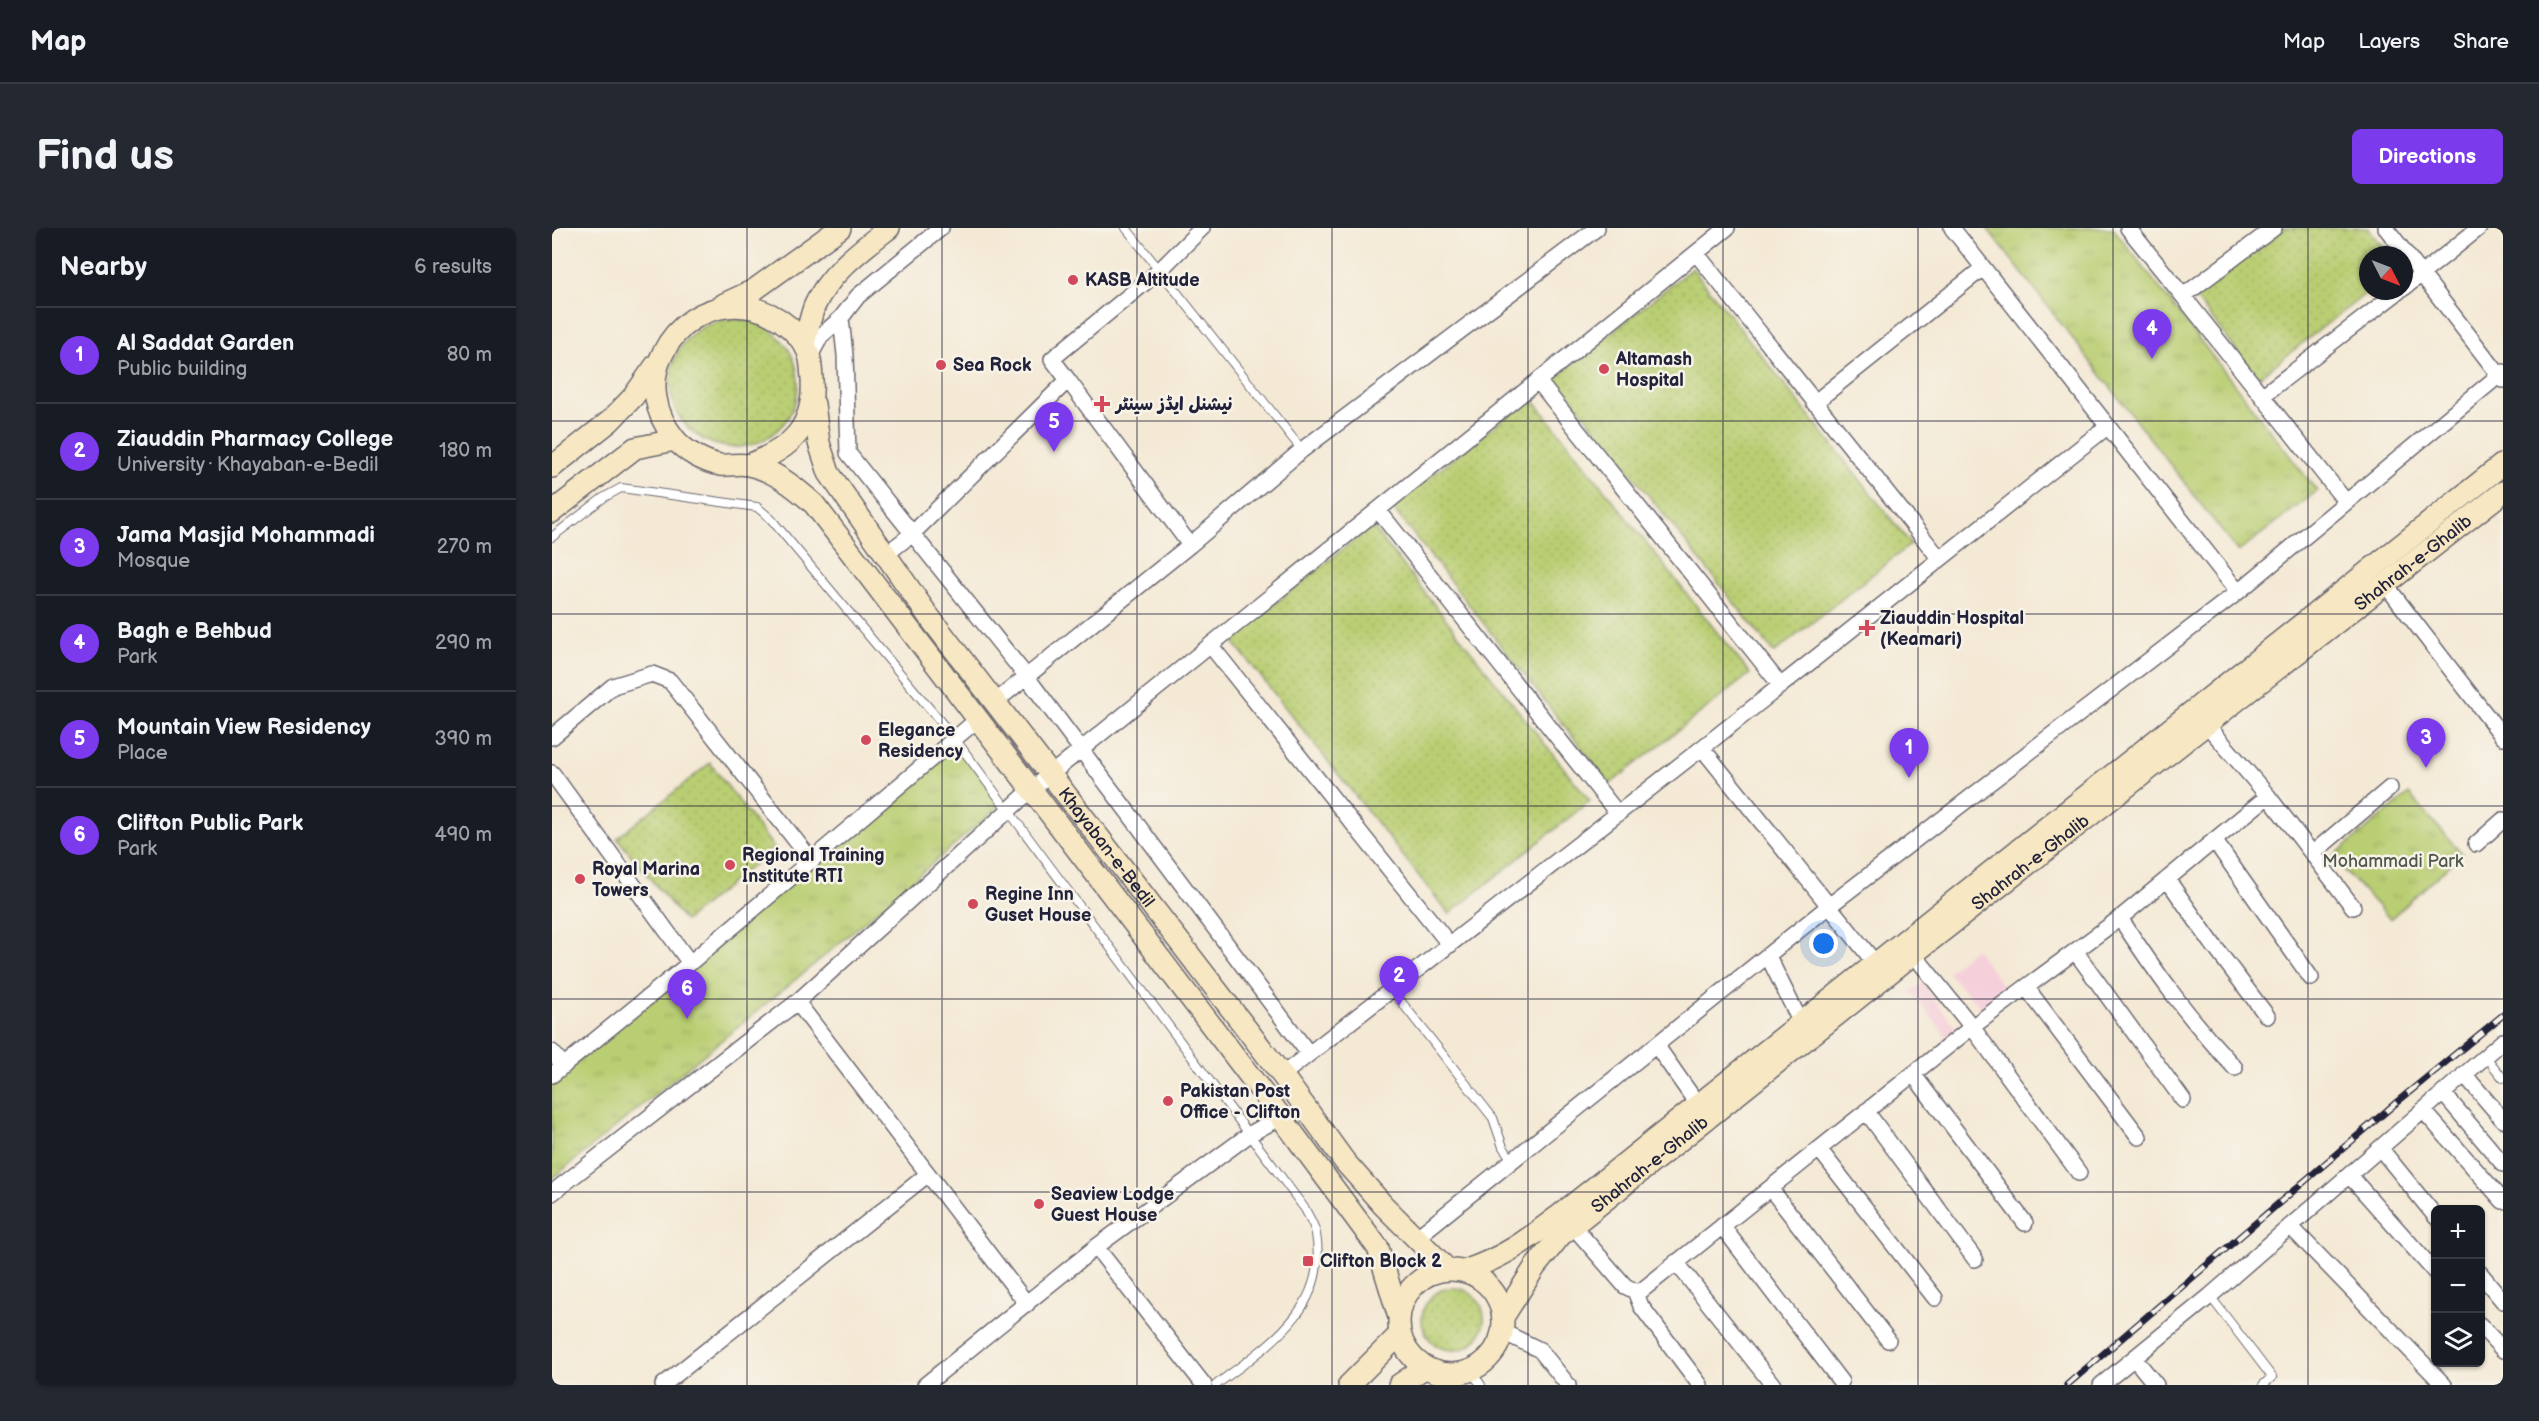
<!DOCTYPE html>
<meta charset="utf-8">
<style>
:root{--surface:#171b24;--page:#242831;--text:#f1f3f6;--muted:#9ea1a6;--line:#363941;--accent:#7c3aed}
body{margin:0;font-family:"Balsamiq Sans","Playpen Sans Arabic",sans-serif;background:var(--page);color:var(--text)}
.controls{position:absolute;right:18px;bottom:18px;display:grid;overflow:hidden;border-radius:9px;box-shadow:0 2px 4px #0004}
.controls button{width:54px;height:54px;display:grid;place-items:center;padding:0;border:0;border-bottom:2px solid var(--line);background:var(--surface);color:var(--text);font:30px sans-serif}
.compass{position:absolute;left:1807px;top:18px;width:54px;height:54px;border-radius:50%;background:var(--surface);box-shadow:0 2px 4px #0004;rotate:132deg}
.you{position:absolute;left:1272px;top:716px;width:21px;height:21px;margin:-15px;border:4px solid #fff;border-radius:50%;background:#1a73e8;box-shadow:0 0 0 9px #1a73e833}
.badge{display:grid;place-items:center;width:39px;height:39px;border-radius:50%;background:var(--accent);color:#fff;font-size:20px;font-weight:700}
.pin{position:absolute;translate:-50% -50px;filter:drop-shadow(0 2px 3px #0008)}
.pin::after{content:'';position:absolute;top:32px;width:21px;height:18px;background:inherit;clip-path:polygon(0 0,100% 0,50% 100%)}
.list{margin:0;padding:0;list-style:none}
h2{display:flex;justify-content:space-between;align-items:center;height:78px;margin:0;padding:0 24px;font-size:26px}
h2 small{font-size:20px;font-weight:400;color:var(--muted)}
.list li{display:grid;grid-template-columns:39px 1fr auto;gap:18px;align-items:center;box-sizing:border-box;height:96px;padding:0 24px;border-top:2px solid var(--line)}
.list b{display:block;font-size:22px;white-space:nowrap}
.list p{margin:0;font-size:20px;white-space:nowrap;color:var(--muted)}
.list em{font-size:20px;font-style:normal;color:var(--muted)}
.icon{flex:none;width:33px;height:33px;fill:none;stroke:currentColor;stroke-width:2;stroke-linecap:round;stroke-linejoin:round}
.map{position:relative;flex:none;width:1951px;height:1157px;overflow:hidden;border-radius:9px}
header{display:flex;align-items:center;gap:36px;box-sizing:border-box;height:84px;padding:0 30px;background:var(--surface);border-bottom:2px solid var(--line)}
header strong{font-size:28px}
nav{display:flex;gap:33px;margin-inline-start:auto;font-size:21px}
.intro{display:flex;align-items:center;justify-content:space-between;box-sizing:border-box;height:144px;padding:0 36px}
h1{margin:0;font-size:42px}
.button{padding:15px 27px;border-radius:9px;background:var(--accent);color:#fff;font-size:21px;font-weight:700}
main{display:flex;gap:36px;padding:0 36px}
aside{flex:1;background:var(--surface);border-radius:9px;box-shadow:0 2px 4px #0004}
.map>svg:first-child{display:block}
.built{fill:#f5cfda}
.grass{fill:url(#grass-dots);stroke:#6e7856;stroke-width:1.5}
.park{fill:url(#park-tufts);stroke:#6e7856;stroke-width:1.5}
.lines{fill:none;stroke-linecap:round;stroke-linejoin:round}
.service-casing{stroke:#6c6871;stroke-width:10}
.minor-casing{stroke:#6c6871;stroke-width:18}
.secondary-casing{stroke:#6c6871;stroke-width:24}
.service{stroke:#fff;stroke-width:8}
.minor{stroke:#fff;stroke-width:15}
.secondary{stroke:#f7e8c3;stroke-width:21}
.rail-casing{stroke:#22223b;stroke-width:7}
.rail{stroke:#f7f3e8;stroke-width:4.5;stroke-dasharray:14;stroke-linecap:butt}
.grid{fill:none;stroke:#22223b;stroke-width:1.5;stroke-opacity:0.55}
.poi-dot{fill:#d1495b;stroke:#f7f3e8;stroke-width:2}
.labels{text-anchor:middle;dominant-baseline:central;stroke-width:5;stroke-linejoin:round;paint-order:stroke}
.poi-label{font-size:18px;font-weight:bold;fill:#22223b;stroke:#f7f3e8;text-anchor:start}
.street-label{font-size:18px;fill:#22223b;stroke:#f7f3e8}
.park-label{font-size:18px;fill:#4f564c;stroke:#f7f3e8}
</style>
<header>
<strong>Map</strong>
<nav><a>Map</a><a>Layers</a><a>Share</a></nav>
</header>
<div class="intro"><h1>Find us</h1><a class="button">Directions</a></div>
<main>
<aside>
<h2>Nearby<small>6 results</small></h2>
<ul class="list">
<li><span class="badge">1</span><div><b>Al Saddat Garden</b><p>Public building</p></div><em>80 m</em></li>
<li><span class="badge">2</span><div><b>Ziauddin Pharmacy College</b><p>University · Khayaban-e-Bedil</p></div><em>180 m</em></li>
<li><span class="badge">3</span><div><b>Jama Masjid Mohammadi</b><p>Mosque</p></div><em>270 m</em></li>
<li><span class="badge">4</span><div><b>Bagh e Behbud</b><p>Park</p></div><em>290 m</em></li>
<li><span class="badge">5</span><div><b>Mountain View Residency</b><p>Place</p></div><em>390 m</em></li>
<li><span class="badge">6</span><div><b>Clifton Public Park</b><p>Park</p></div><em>490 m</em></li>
</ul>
</aside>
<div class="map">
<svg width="1951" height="1157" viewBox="0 0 1951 1157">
<defs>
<pattern id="grass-dots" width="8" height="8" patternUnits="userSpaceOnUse" patternTransform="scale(1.5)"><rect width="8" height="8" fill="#b9ce72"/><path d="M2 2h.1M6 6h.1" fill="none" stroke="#9fb164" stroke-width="1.8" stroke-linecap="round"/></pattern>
<pattern id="park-tufts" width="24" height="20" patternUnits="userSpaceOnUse" patternTransform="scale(1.5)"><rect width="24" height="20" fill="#b9ce72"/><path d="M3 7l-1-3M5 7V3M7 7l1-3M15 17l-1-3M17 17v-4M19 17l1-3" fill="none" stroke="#9fb164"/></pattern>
</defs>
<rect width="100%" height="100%" fill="#f7f3e8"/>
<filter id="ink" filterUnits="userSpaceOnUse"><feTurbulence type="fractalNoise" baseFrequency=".0167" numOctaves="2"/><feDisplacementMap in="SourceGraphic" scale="12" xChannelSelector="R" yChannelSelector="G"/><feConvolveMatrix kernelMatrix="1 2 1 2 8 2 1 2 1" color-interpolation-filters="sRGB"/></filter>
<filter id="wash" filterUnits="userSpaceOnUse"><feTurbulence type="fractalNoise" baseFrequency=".008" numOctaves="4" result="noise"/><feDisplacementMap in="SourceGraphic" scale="24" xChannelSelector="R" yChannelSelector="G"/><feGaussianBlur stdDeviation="1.35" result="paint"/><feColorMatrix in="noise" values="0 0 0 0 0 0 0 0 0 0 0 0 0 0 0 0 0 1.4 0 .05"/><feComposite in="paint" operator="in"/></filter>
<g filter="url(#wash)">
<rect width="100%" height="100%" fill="#f4e9d5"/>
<path class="built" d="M1423,720L1455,764L1432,782L1395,744Z
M1370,755L1406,803L1397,812L1359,764Z"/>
<path class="grass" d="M1730,0H1816L1837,27H1816L1817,63L1706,150L1642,68Z
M1140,40L1359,316L1222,425L1003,150Z
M118 155a64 64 0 1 1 128 0a64 64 0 1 1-128 0Z
M979,169L1198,446L1058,556L840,279Z
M820,298L1038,573L897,686L679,411Z
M158,535L222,620L133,693L65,610Z
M870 1091a31 31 0 1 1 62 0a31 31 0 1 1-62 0Z"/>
<path class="park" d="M1435,0H1561L1765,263L1686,324Z
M403,511L450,576L271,729L0,951V854Z
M1857,566L1910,626L1838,691L1780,629Z"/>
</g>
<g filter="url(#ink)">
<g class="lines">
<g class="service-casing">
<path id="service" d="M574,0L750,222
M0,309L51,270L69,260L205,279L219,291L403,511L753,981C757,989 763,998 764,1006C777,1081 716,1117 664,1157
M840,762L941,890L951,919L960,932
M1933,828L1951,850
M1658,1068L1720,1149L1711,1157
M918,1142L929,1157"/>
</g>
<g class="minor-casing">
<path id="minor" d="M389,0L306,68L289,90L293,127L296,225L474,448L757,826
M1400,0L1686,364
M1576,0L1631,68L1722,0
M1834,0L1951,152
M1144,25L1388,331
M1852,60L1927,0
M1631,68L1794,274
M258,128L269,108L289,90
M516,152L638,317
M986,153L1229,458
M1710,168L1847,63
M1262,175L1431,40
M826,282L1066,586
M333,327L360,306L516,152L500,131L607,43L650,0
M1833,356L1951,509
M659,418L898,717
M443,474L638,317L750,222L1045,0
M1649,490L1716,568L1801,679
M0,509L61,458L100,446L118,453L260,633
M1150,520L1323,735
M0,545L138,735
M1662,612L1759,750
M1924,616L1951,592
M1761,625L1838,560
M1615,651L1662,718L1715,788
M1568,690C1604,745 1638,792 1683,840
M1355,718L1420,799L1527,945
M1523,723L1631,872
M1216,728L1249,795
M1474,759L1587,909
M245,774L475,1076
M1104,817L1146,877
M0,824L12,838
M1361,846L1473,995
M1912,846L1951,892
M0,847L138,735L426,491
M730,847L1150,520L1556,198
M1891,865L1951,936
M1871,882L1951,973
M1314,883L1423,1031
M1828,920L1884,989
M1267,921L1383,1070
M1797,947L1884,1045
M1218,960L1336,1112
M0,965L245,774L479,562L1175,0
M1021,998L1073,1058L1083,1063H1089L1420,799L1568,690L1716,568
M1170,998L1289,1154
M1738,998L1892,1157
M864,1010L1277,678L1686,364L1951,144
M544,1019L652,1157
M1124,1034L1221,1157
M1928,1045L1951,1073
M1083,1063L1089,1078L1148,1157
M1928,1097L1951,1122
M951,1104L988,1122L1016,1157
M1582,1130L1604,1157
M111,1157L375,947
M373,1157L544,1019L698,906L729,889
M1549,1157L1658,1068L1951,813"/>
</g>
<g class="secondary-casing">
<g id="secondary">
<path d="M172,76L202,62L288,0"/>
<path d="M252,116C255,104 258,91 262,79C276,46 310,21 337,0"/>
<path id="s1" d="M262,176L267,215L277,245L375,386L730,847L793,934L831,977L895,1041"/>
<path d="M196,237C239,221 263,199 260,151C259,138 259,127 252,116C215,62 140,67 111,125C96,153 103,186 122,210C132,223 152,234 168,237C177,238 187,235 196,237C222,242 243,259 262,276L729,889L826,1020L846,1086"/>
<path d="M0,239L58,193L81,169L104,137"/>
<path d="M0,284L83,220L123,212"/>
<circle cx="899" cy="1094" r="52"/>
<path d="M912,1043C956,1028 976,1011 1013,983L1951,236"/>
<path id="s2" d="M951,1089L983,1039L1009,1007L1361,726L1951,264"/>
<path d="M797,1157L847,1107"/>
<path d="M847,1157L872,1140"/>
</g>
</g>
<use href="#service" class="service"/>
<use href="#minor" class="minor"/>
<use href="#secondary" class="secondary"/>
<g class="rail-casing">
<path id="rail" d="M1515,1157L1845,874L1951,787"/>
</g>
<use href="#rail" class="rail"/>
</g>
</g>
<path class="grid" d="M195,0V1157M390,0V1157M585,0V1157M780,0V1157M976,0V1157M1171,0V1157M1366,0V1157M1561,0V1157M1756,0V1157M0,193H1951M0,386H1951M0,578H1951M0,771H1951M0,964H1951"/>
<g class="poi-dot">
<circle cx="521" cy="52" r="6"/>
<circle cx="389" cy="137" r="6"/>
<circle cx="1052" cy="141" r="6"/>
<path d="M547 167h6v6h6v6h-6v6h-6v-6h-6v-6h6z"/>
<path d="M1312 391h6v6h6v6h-6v6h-6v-6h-6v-6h6z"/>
<circle cx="314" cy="512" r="6"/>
<circle cx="178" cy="637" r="6"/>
<circle cx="28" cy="651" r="6"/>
<circle cx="421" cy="676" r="6"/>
<circle cx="616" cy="873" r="6"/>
<circle cx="487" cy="976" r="6"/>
<rect x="750" y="1027" width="12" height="12" rx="3"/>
</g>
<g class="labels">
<g class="poi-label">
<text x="533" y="52">KASB Altitude</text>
<text x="1064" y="131">Altamash<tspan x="1064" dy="21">Hospital</tspan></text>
<text x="401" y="137">Sea Rock</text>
<text x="564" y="176">نیشنل ایڈز سینٹر</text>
<text x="1328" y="390">Ziauddin Hospital<tspan x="1328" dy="21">(Keamari)</tspan></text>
<text x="326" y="502">Elegance<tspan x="326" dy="21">Residency</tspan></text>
<text x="190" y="627">Regional Training<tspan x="190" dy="21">Institute RTI</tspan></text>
<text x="40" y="641">Royal Marina<tspan x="40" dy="21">Towers</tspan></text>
<text x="433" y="666">Regine Inn<tspan x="433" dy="21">Guset House</tspan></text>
<text x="628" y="863">Pakistan Post<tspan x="628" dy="21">Office - Clifton</tspan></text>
<text x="499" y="966">Seaview Lodge<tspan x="499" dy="21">Guest House</tspan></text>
<text x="768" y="1033">Clifton Block 2</text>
</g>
<g class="street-label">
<text stroke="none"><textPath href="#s2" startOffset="1186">Shahrah-e-Ghalib</textPath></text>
<text stroke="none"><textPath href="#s1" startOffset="537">Khayaban-e-Bedil</textPath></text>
<text stroke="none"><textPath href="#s2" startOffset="700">Shahrah-e-Ghalib</textPath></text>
<text stroke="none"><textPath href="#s2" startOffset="214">Shahrah-e-Ghalib</textPath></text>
</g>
<g class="park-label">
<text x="1841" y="633">Mohammadi Park</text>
</g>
</g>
</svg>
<div class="controls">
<button>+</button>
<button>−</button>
<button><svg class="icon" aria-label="layers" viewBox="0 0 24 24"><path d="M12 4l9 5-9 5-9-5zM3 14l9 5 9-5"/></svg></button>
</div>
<svg class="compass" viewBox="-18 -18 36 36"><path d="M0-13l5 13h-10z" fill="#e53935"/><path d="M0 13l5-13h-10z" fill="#9ea1a6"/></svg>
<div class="you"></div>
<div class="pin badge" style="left:1357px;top:550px">1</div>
<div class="pin badge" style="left:847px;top:778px">2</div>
<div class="pin badge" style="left:1874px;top:540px">3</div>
<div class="pin badge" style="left:1600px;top:131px">4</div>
<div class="pin badge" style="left:502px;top:224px">5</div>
<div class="pin badge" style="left:135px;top:791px">6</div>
</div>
</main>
